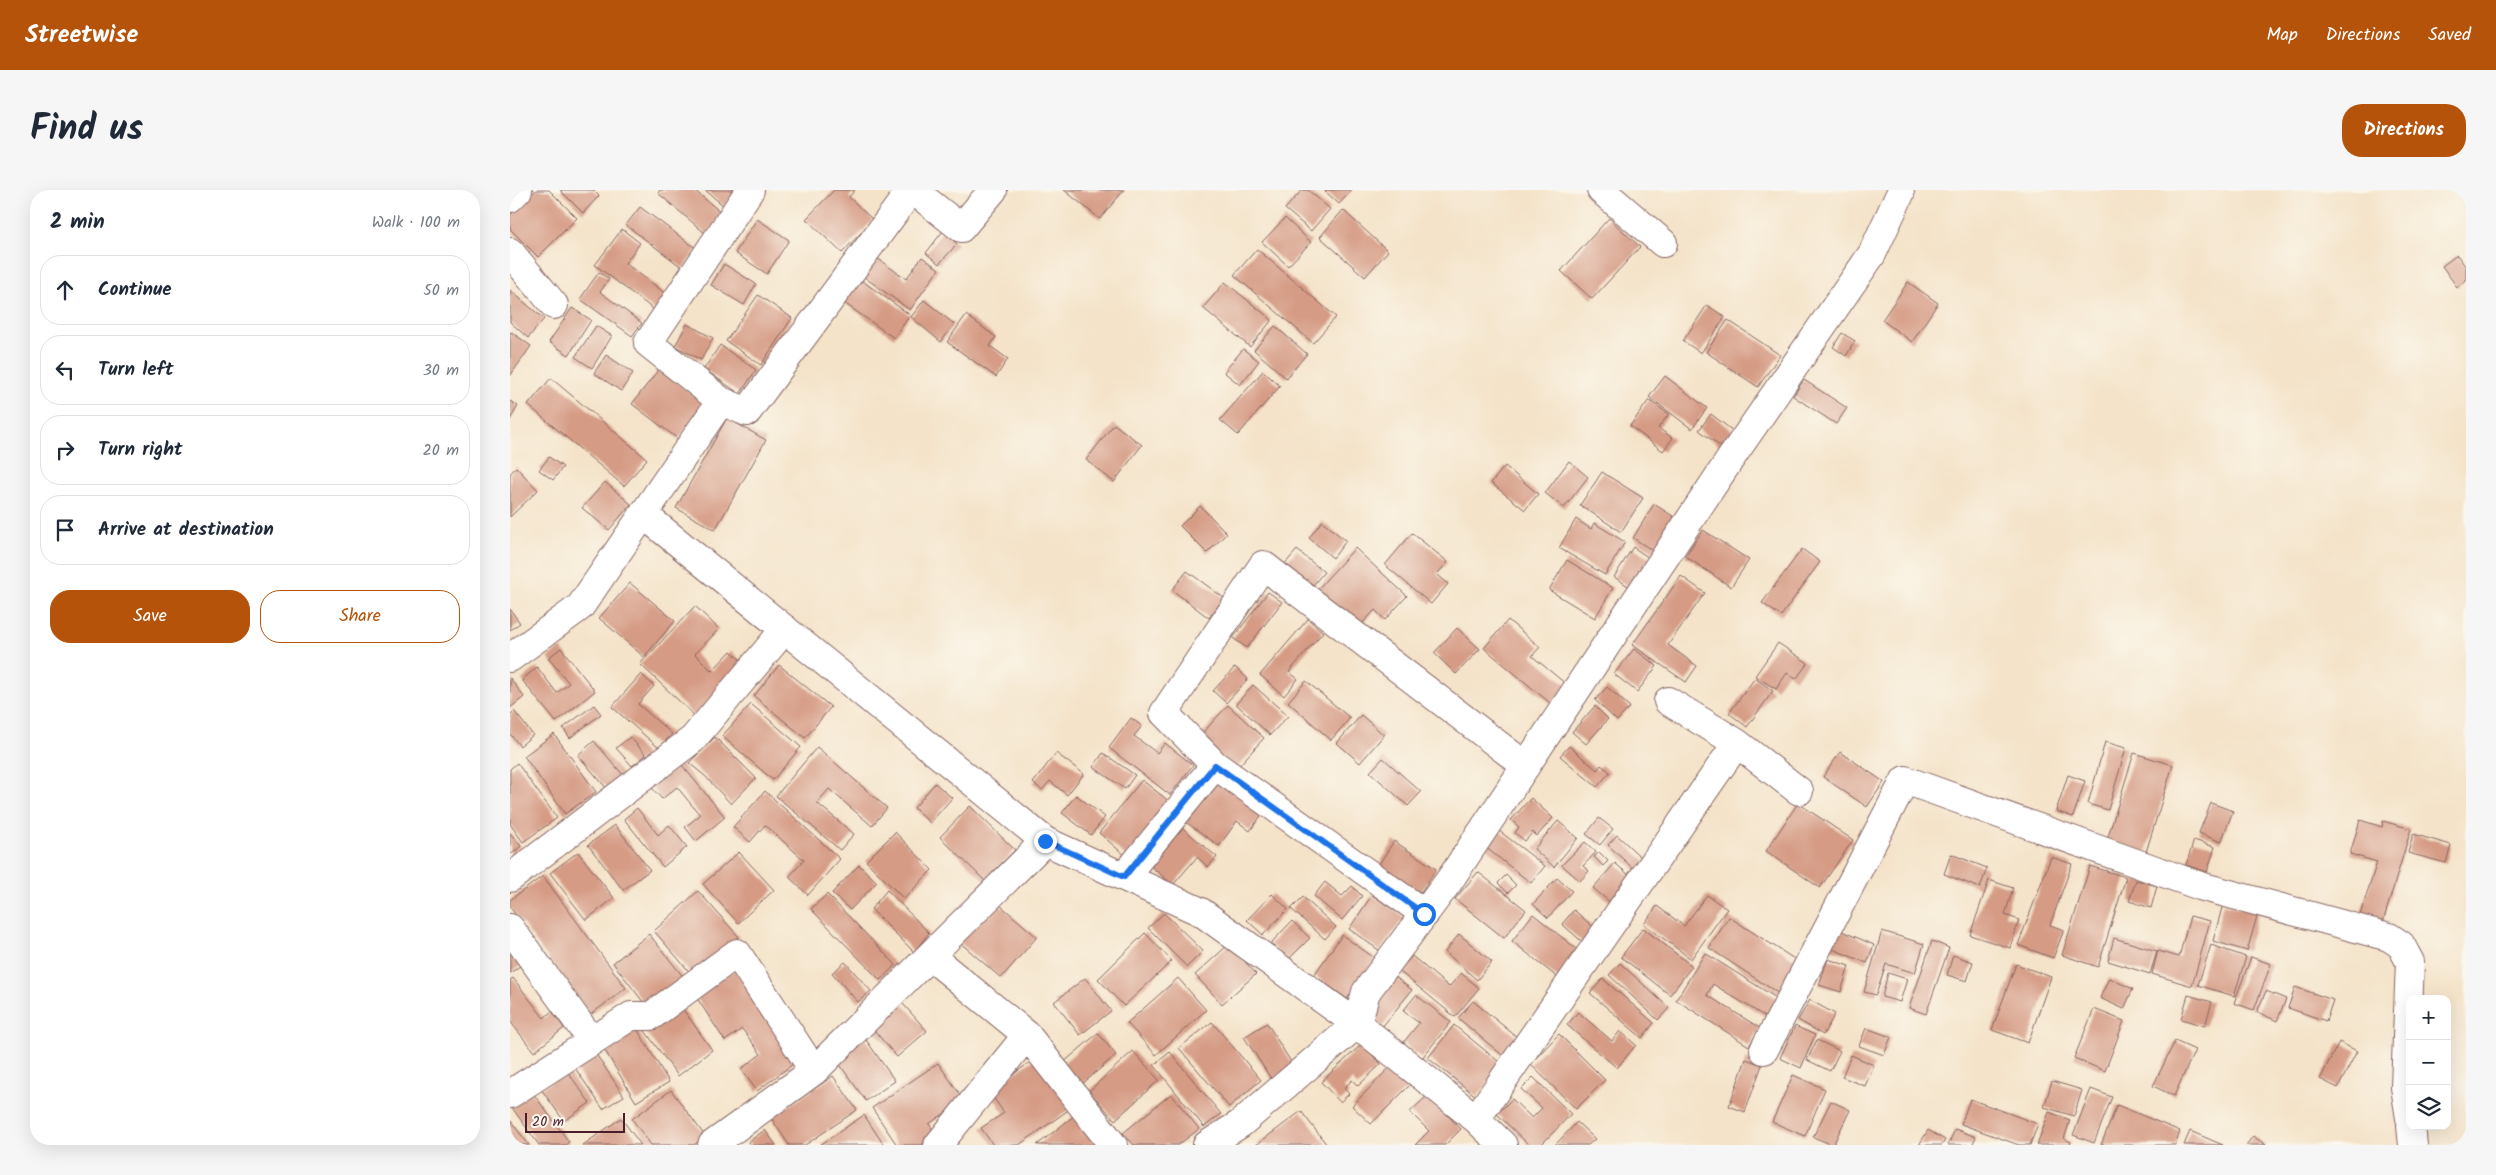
<!DOCTYPE html>
<meta charset="utf-8">
<style>
:root{--surface:#fff;--page:#f6f6f7;--text:#1f2937;--muted:#747a83;--line:#e0e1e3;--accent:#b45309}
body{margin:0;font-family:Kalam,sans-serif;background:var(--page);color:var(--text)}
.controls{position:absolute;right:15px;bottom:15px;display:grid;overflow:hidden;border-radius:10px;box-shadow:0 5px 20px #0002}
.controls button{width:45px;height:45px;display:grid;place-items:center;padding:0;border:0;border-bottom:1px solid var(--line);background:var(--surface);color:var(--text);font:25px sans-serif}
.scale{position:absolute;left:15px;bottom:12px;width:100px;box-sizing:border-box;padding-left:5px;border:2px solid #4a1f2b;border-top:0;font-size:14px;line-height:18px;white-space:nowrap;color:#4a1f2b;-webkit-text-stroke:4px #fbf7ec;paint-order:stroke}
.stop{position:absolute;width:15px;height:15px;margin:-11px;border:4px solid #1a73e8;border-radius:50%;background:#fff}
.stop.end{background:#1a73e8;border-color:#fff;box-shadow:0 1px 5px #0008}
.list{margin:0;padding:0;list-style:none}
h2{display:flex;justify-content:space-between;align-items:center;height:65px;margin:0;padding:0 20px;font-size:21px}
h2 small{font-size:16px;font-weight:400;color:var(--muted)}
.list li{display:grid;grid-template-columns:32px 1fr auto;gap:15px;align-items:center;box-sizing:border-box;height:70px;margin:0 10px 10px;padding:0 10px;border:1px solid var(--line);border-radius:20px}
.list b{display:block;font-size:19px;white-space:nowrap}
.list em{font-size:16px;font-style:normal;color:var(--muted)}
.actions{display:flex;gap:10px;padding:15px 20px}
.actions a{flex:1;padding:11px 0;border:1px solid var(--accent);border-radius:20px;text-align:center;font-size:18px;color:var(--accent)}
.actions .main{background:var(--accent);color:#fff}
.icon{flex:none;width:28px;height:28px;fill:none;stroke:currentColor;stroke-width:2;stroke-linecap:round;stroke-linejoin:round}
.map{position:relative;flex:none;width:1956px;height:955px;overflow:hidden;border-radius:20px}
header{display:flex;align-items:center;gap:30px;box-sizing:border-box;height:70px;padding:0 25px;background:var(--accent);color:#fff}
header strong{font-size:24px}
nav{display:flex;gap:28px;margin-inline-start:auto;font-size:18px}
.intro{display:flex;align-items:center;justify-content:space-between;box-sizing:border-box;height:120px;padding:0 30px}
h1{margin:0;font-size:35px}
.button{padding:12px 22px;border-radius:20px;background:var(--accent);color:#fff;font-size:18px;font-weight:700}
main{display:flex;gap:30px;padding:0 30px}
aside{flex:1;background:var(--surface);border-radius:20px;box-shadow:0 5px 20px #0002}
.map>svg:first-child{display:block}
.building{fill:#d59b85}
.lines{fill:none;stroke-linecap:round;stroke-linejoin:round}
.street-casing{stroke:#866462;stroke-width:30}
.street{stroke:#fff;stroke-width:28}
.route{stroke:#1a73e8;stroke-width:6}
</style>
<header>
<strong>Streetwise</strong>
<nav><a>Map</a><a>Directions</a><a>Saved</a></nav>
</header>
<div class="intro"><h1>Find us</h1><a class="button">Directions</a></div>
<main>
<aside>
<h2>2 min<small>Walk · 100 m</small></h2>
<ul class="list">
<li><svg class="icon" aria-label="ahead" viewBox="0 0 24 24"><path d="M12 20V5M6 11l6-6 6 6"/></svg><div><b>Continue</b></div><em>50 m</em></li>
<li><svg class="icon" aria-label="left" viewBox="0 0 24 24"><path d="M17 20v-9H6M10 6l-5 5 5 5"/></svg><div><b>Turn left</b></div><em>30 m</em></li>
<li><svg class="icon" aria-label="right" viewBox="0 0 24 24"><path d="M7 20v-9h11M14 6l5 5-5 5"/></svg><div><b>Turn right</b></div><em>20 m</em></li>
<li><svg class="icon" aria-label="arrive" viewBox="0 0 24 24"><path d="M6 21V4h12l-3 4 3 4H6"/></svg><div><b>Arrive at destination</b></div></li>
</ul>
<div class="actions"><a class="main">Save</a><a>Share</a></div>
</aside>
<div class="map">
<svg width="1956" height="955" viewBox="0 0 1956 955">
<rect width="100%" height="100%" fill="#fbf7ec"/>
<filter id="ink" filterUnits="userSpaceOnUse"><feTurbulence type="fractalNoise" baseFrequency=".02" numOctaves="2"/><feDisplacementMap in="SourceGraphic" scale="10" xChannelSelector="R" yChannelSelector="G"/><feConvolveMatrix kernelMatrix="1 2 1 2 8 2 1 2 1" color-interpolation-filters="sRGB"/></filter>
<filter id="wash" filterUnits="userSpaceOnUse"><feTurbulence type="fractalNoise" baseFrequency=".0096" numOctaves="4" result="noise"/><feDisplacementMap in="SourceGraphic" scale="20" xChannelSelector="R" yChannelSelector="G"/><feGaussianBlur stdDeviation="1.12" result="paint"/><feColorMatrix in="noise" values="0 0 0 0 0 0 0 0 0 0 0 0 0 0 0 0 0 1.4 0 .05"/><feComposite in="paint" operator="in"/></filter>
<g filter="url(#wash)">
<rect width="100%" height="100%" fill="#f4e3c9"/>
<g id="blocks">
<path class="building" d="M26,0H39L67,28L28,67L0,39V25Z
M50,0H83L89,6L73,23Z
M150,0H184L213,24L196,44L148,3Z
M195,0H227L214,16Z
M324,0H345L339,7L363,30L332,63L296,29Z
M554,0H614L590,29Z
M792,0H798L820,19L801,41L775,19Z
M814,0H842L829,14Z
M130,17L187,59L173,78L116,35Z
M833,20L878,61L855,87L810,47Z
M775,28L801,52L778,76L752,52Z
M1099,28L1130,57L1082,109L1051,81Z
M247,29L279,50L257,84L225,63Z
M112,39L130,53L115,73L159,106L147,122L85,75Z
M433,41L447,54L429,74L416,63Z
M747,59L826,127L803,153L724,85Z
M360,63L396,89L412,67L429,79L400,120L347,82Z
M1947,65L1956,77V90L1947,97L1932,76Z
M214,74L246,94L234,115L201,95Z
M89,82L99,89L90,102L132,133L122,146L70,109Z
M344,85L400,125L384,148L327,108Z
M715,92L762,130L740,157L693,118Z
M1398,92L1428,113L1402,152L1372,130Z
M0,100L34,129L18,148L0,132Z
M248,105L282,128L251,175L216,151Z
M414,110L444,134L431,152L401,127Z
M1197,115L1215,127L1191,163L1173,151Z
M62,118L81,130L59,165L39,152Z
M456,125L486,147L480,156L498,169L486,187L437,152Z
M1218,130L1270,165L1248,197L1196,162Z
M177,134L203,148L191,170L165,156Z
M86,136L102,146L82,178L65,167Z
M765,136L797,164L776,188L744,160Z
M1,142L21,156L0,186V143Z
M1332,143L1345,151L1336,166L1323,157Z
M210,155L246,180L230,204L194,179Z
M733,159L749,171L730,195L714,182Z
M96,165L123,183L111,201L84,183Z
M149,179L195,214L168,249L122,214Z
M753,181L770,196L728,245L710,230Z
M1155,186L1197,218L1182,239L1139,207Z
M41,188L137,269L114,296L18,215Z
M1294,190L1337,218L1326,234L1283,206Z
M1139,210L1159,224L1148,238L1163,248L1153,261L1120,236Z
M0,211L8,216L0,230Z
M1201,224L1223,241L1211,257L1189,240Z
M217,228L256,250L205,340L166,318Z
M604,234L632,255L604,292L576,270Z
M39,267L53,277L43,290L29,280Z
M1059,271L1078,287L1054,318L1035,303Z
M995,276L1028,304L1015,320L981,293Z
M6,277L28,300L0,327V284Z
M1092,282L1133,308L1111,342L1070,315Z
M95,292L121,314L99,340L72,318Z
M1144,314L1169,330L1148,364L1123,348Z
M690,316L717,343L697,363L670,336Z
M1066,329L1081,339L1084,333L1115,352L1095,385L1049,358Z
M812,331L836,351L823,368L799,348Z
M1193,340L1239,370L1221,397L1175,366Z
M902,343L938,372L927,384L938,394L921,414L875,375Z
M1123,357L1142,370L1123,399L1104,387Z
M845,358L897,406L875,430L865,420L847,439L805,402Z
M1292,359L1310,372L1271,426L1252,413Z
M787,360L814,382L799,400L772,377Z
M1057,370L1103,398L1085,428L1039,400Z
M677,381L714,408L699,428L662,400Z
M1171,386L1195,403L1158,455L1187,476L1176,492L1122,455Z
M120,393L165,431L134,467L89,428Z
M758,402L772,412L737,458L723,448Z
M185,416L209,439L185,464L202,481L221,461L235,474L185,526L130,474Z
M0,419L10,433L0,440Z
M798,429L813,442L779,482L788,489L774,506L750,485Z
M998,430L1030,457L1022,466L1062,499L1046,518L974,458Z
M947,438L970,459L946,484L924,463Z
M1268,453L1298,473L1286,489L1277,483L1266,499L1245,486Z
M51,458L85,501L46,532L12,490L27,477L47,503L59,493L38,468Z
M1124,459L1147,476L1127,502L1104,484Z
M269,475L321,517L295,548L244,506Z
M725,477L738,489L716,513L703,501Z
M131,484L144,496L128,514L162,544L149,558L102,517Z
M0,488L14,507L0,518Z
M1245,488L1263,501L1237,537L1219,523Z
M796,491L840,528L821,550L778,512Z
M743,495L778,526L760,545L726,514Z
M1097,497L1120,517L1107,531L1085,510Z
M241,514L291,557L263,590L212,546Z
M84,515L91,524L60,548L53,538Z
M718,515L754,548L725,580L689,547Z
M1085,516L1098,529L1076,554L1062,542Z
M4,521L23,545L10,556L0,544V525Z
M851,525L874,545L850,573L827,553Z
M621,528L632,536L624,546L647,563L655,553L683,575L660,605L599,558Z
M44,544L86,602L55,624L14,566Z
M120,547L136,565L122,576L106,558Z
M205,547L246,588L221,614L195,586L179,573Z
M84,551L114,586L98,600L68,565Z
M1595,552L1616,558L1598,620L1578,614Z
M1059,556L1087,580L1091,575L1100,582L1087,597L1050,566Z
M307,557L377,618L362,636L319,599L307,613L344,644L330,660L266,606Z
M1330,562L1374,592L1357,617L1313,587Z
M546,563L574,584L557,605L540,591L532,600L523,593Z
M593,563L625,585L615,599L583,577Z
M1624,563L1663,575L1636,662L1597,650Z
M873,568L911,602L898,616L860,582Z
M7,573L47,628L13,652L0,634V579Z
M171,574L215,627L186,651L175,637L190,625L167,597L152,609L142,598Z
M1558,585L1575,591L1563,627L1546,621Z
M703,588L753,623L740,641L727,631L709,656L673,630Z
M632,590L660,612L616,666L589,643Z
M425,593L442,608L420,633L404,618Z
M255,601L330,669L298,705L279,687L294,670L255,635L240,652L223,637Z
M566,605L595,627L581,645L552,623Z
M1021,608L1043,628L1027,646L1023,642L1015,651L1005,643L1009,637L1001,630Z
M1288,613L1343,650L1310,698L1256,661Z
M1701,613L1723,621L1711,652L1689,643Z
M460,616L505,660L475,691L430,647Z
M127,618L148,645L159,635L177,657L153,677L114,629Z
M1089,628L1103,639L1090,655L1076,644Z
M1850,630L1872,637L1873,631L1901,639L1873,732L1850,725L1867,672L1840,664Z
M1048,631L1068,648L1044,677L1024,659Z
M668,634L707,667L698,677L687,667L663,695L636,672Z
M105,635L140,680L113,700L78,655Z
M988,640L1035,676L1021,693L975,657Z
M385,642L422,680L394,709L356,671Z
M0,643L11,656L0,665Z
M1903,644L1941,655L1936,673L1898,663Z
M1107,645L1137,673L1128,683L1098,655Z
M1684,650L1705,657L1697,682L1676,675Z
M884,651L926,679L911,703L869,674Z
M1075,652L1086,662L1073,676L1079,681L1070,691L1052,675Z
M68,662L104,708L76,730L40,683Z
M229,662L264,700L228,733L193,694Z
M1089,662L1098,671L1093,676L1084,667Z
M1441,664L1477,678L1470,698L1434,684Z
M1541,667L1562,674L1540,735L1554,740L1543,768L1508,755Z
M1105,673L1128,693L1107,718L1083,698Z
M349,675L367,692L340,720L322,703Z
M1580,676L1616,687L1588,777L1552,765Z
M968,682L1016,720L994,748L945,709Z
M996,685L1006,695L998,703L988,693Z
M33,686L116,798L80,825L0,717V710Z
M1047,688L1062,701L1038,728L1023,714Z
M1479,690L1503,698L1495,725L1509,730L1500,758L1460,745Z
M1626,690L1647,696L1641,718L1619,711Z
M815,692L832,706L842,696L852,706L832,730L804,706Z
M377,700L419,743L404,762L361,719Z
M188,701L229,747L184,787L144,741Z
M317,704L386,775L370,790L301,719Z
M762,704L778,719L753,745L737,730Z
M862,705L894,727L870,761L839,739Z
M1197,705L1217,719L1181,769L1134,734L1147,716L1174,736Z
M793,707L826,737L815,749L781,719Z
M483,709L527,747L491,788L447,750Z
M1713,714L1748,723L1737,761L1703,751Z
M1064,720L1089,742L1077,756L1052,734Z
M654,723L693,761L677,777L638,738Z
M1023,724L1074,765L1053,792L1002,751Z
M1680,726L1700,731L1682,796L1642,784L1648,761L1669,767Z
M1219,727L1292,774L1271,805L1199,758Z
M782,731L800,748L777,771L760,754Z
M1133,738L1182,776L1160,805L1111,767Z
M1327,739L1364,755L1357,773L1320,758Z
M1372,741L1414,754L1405,783L1376,774L1366,805L1354,802Z
M635,743L662,771L614,816L588,789Z
M139,744L179,794L141,822L103,773Z
M949,744L982,772L967,790L935,762Z
M832,745L866,769L837,809L804,785Z
M1604,748L1647,761L1640,784L1598,771Z
M1422,751L1439,758L1416,824L1399,818Z
M719,754L746,784L712,814L685,785Z
M1701,755L1736,767L1724,806L1688,795Z
M0,762L10,776L0,783Z
M1195,763L1268,809L1257,828L1203,794L1197,805L1250,838L1239,856L1166,810Z
M1443,765L1463,772L1457,791L1437,785Z
M902,766L939,797L951,783L969,798L945,827L889,781Z
M1741,767L1761,774L1744,820L1724,813Z
M1318,769L1339,776L1331,802L1309,795Z
M335,772L361,801L348,812L322,783Z
M1110,773L1159,818L1148,830L1099,785Z
M1506,774L1541,787L1518,853L1482,840Z
M225,780L287,871L247,901L231,879L251,864L232,839L215,851L185,805Z
M1378,783L1397,789L1390,812L1372,807Z
M883,785L902,800L872,837L853,822Z
M3,788L34,828L42,821L54,838L24,862L0,831V790Z
M575,788L601,821L570,845L544,812Z
M668,788L696,820L646,865L617,833Z
M1599,788L1623,799L1614,819L1590,808Z
M1093,789L1144,833L1132,848L1080,803Z
M1785,797L1823,810L1816,831L1778,818Z
M1756,801L1776,809L1767,831L1747,822Z
M906,805L941,832L912,868L893,853L909,833L893,821Z
M1678,805L1702,812L1695,836L1671,829Z
M386,806L417,841L387,867L357,832Z
M1300,810L1325,824L1313,845L1288,830Z
M963,811L1013,852L998,870L948,828Z
M170,815L202,860L168,886L135,841Z
M1584,819L1614,831L1595,881L1564,868Z
M1068,822L1102,851L1110,841L1126,855L1107,878L1057,835Z
M702,832L751,890L719,917L669,858Z
M757,833L784,877L762,890L734,847Z
M944,835L993,875L967,907L918,868Z
M1285,836L1305,845L1291,878L1270,868Z
M1356,838L1381,847L1374,865L1349,856Z
M127,839L159,892L126,912L94,859Z
M588,843L606,865L571,895L553,873Z
M1049,844L1095,890L1066,919L1020,874Z
M354,847L385,891L356,911L325,868Z
M1307,850L1330,861L1320,881L1297,870Z
M1665,851L1685,860L1664,906L1643,896Z
M1829,852L1847,861L1828,898L1810,889Z
M852,854L871,874L848,896L842,890L834,898L839,904L830,912L811,892Z
M623,861L649,890L605,930L579,901Z
M660,862L711,924L694,937L644,875Z
M86,864L114,906L93,919L65,878Z
M1341,865L1364,875L1355,896L1332,887Z
M525,869L560,919L509,955H483L471,938L494,923L479,901Z
M1236,869L1252,875L1235,922L1219,916Z
M428,873L454,910L419,934L426,944L411,955H387L362,918Z
M884,873L903,892L861,934L842,916Z
M57,881L80,913L54,931L31,899Z
M1283,885L1315,899L1295,946L1262,932Z
M323,886L347,920L295,955H279L261,928Z
M1023,887L1061,924L1031,955H1019L987,924L1002,909L1022,928L1032,918L1011,899Z
M1542,891L1572,900L1564,926L1534,917Z
M20,899L59,952L55,955H29L0,915Z
M1581,899L1602,907L1584,953L1563,945Z
M161,900L195,946L184,955H141L122,929Z
M661,904L689,939L668,955H624L613,943Z
M918,905L951,939L935,955H905L919,941L900,922Z
M1460,909L1528,934L1520,955H1509L1451,934Z
M1321,911L1340,920L1323,955L1303,947Z
M1607,915L1670,941L1665,955H1591Z
M791,921L817,955H746L790,922Z
M1539,922L1560,930L1554,949L1561,952L1560,955H1527Z
M354,925L374,955H310Z
M565,925L588,955H527Z
M111,928L131,955H73Z
M0,930L19,955H0Z
M1067,932L1085,949L1078,955H1045Z
M1445,939L1466,947L1462,955H1438Z
M255,940L266,955H240L238,952Z
M1418,940L1435,950L1432,955H1409Z
M1680,941L1713,955H1674Z
M1743,946L1756,955H1736Z"/>
</g>
</g>
<g filter="url(#ink)">
<use href="#blocks" fill-opacity="0" stroke="#866462" stroke-width="1"/>
<g class="lines">
<g class="street-casing">
<path id="street" d="M403,0L451,38L483,0
M1091,0L1153,53
M0,8L8,0
M0,62L44,115
M211,211L237,222L401,0
M133,324L535,651L304,881L202,955
M0,468L70,417L211,211L138,153L240,0
M1227,553L1289,601
M705,575L915,724
M535,651L691,722L847,834L856,802L939,691L1221,268L1362,64L1390,4
M614,687L705,575L654,523L753,375L1016,576
M0,688L183,549L275,439
M0,738L82,851
M420,766L517,845
M1254,860L1395,590L1690,696L1879,747L1891,755L1900,772L1895,897L1900,928
M0,904L121,826H141L227,763L304,881
M966,929L1227,553L1158,511
M1901,936L1903,955
M428,955L517,845L603,955
M697,955L730,934L847,834L966,929L993,955"/>
</g>
<use href="#street" class="street"/>
</g>
</g>
<g class="lines" filter="url(#ink)">
<path class="route" d="M535,651L614,687L705,575L914,724"/>
</g>
</svg>
<div class="controls">
<button>+</button>
<button>−</button>
<button><svg class="icon" aria-label="layers" viewBox="0 0 24 24"><path d="M12 4l9 5-9 5-9-5zM3 14l9 5 9-5"/></svg></button>
</div>
<div class="scale">20 m</div>
<div class="stop" style="left:914px;top:724px"></div>
<div class="stop end" style="left:535px;top:651px"></div>
</div>
</main>
